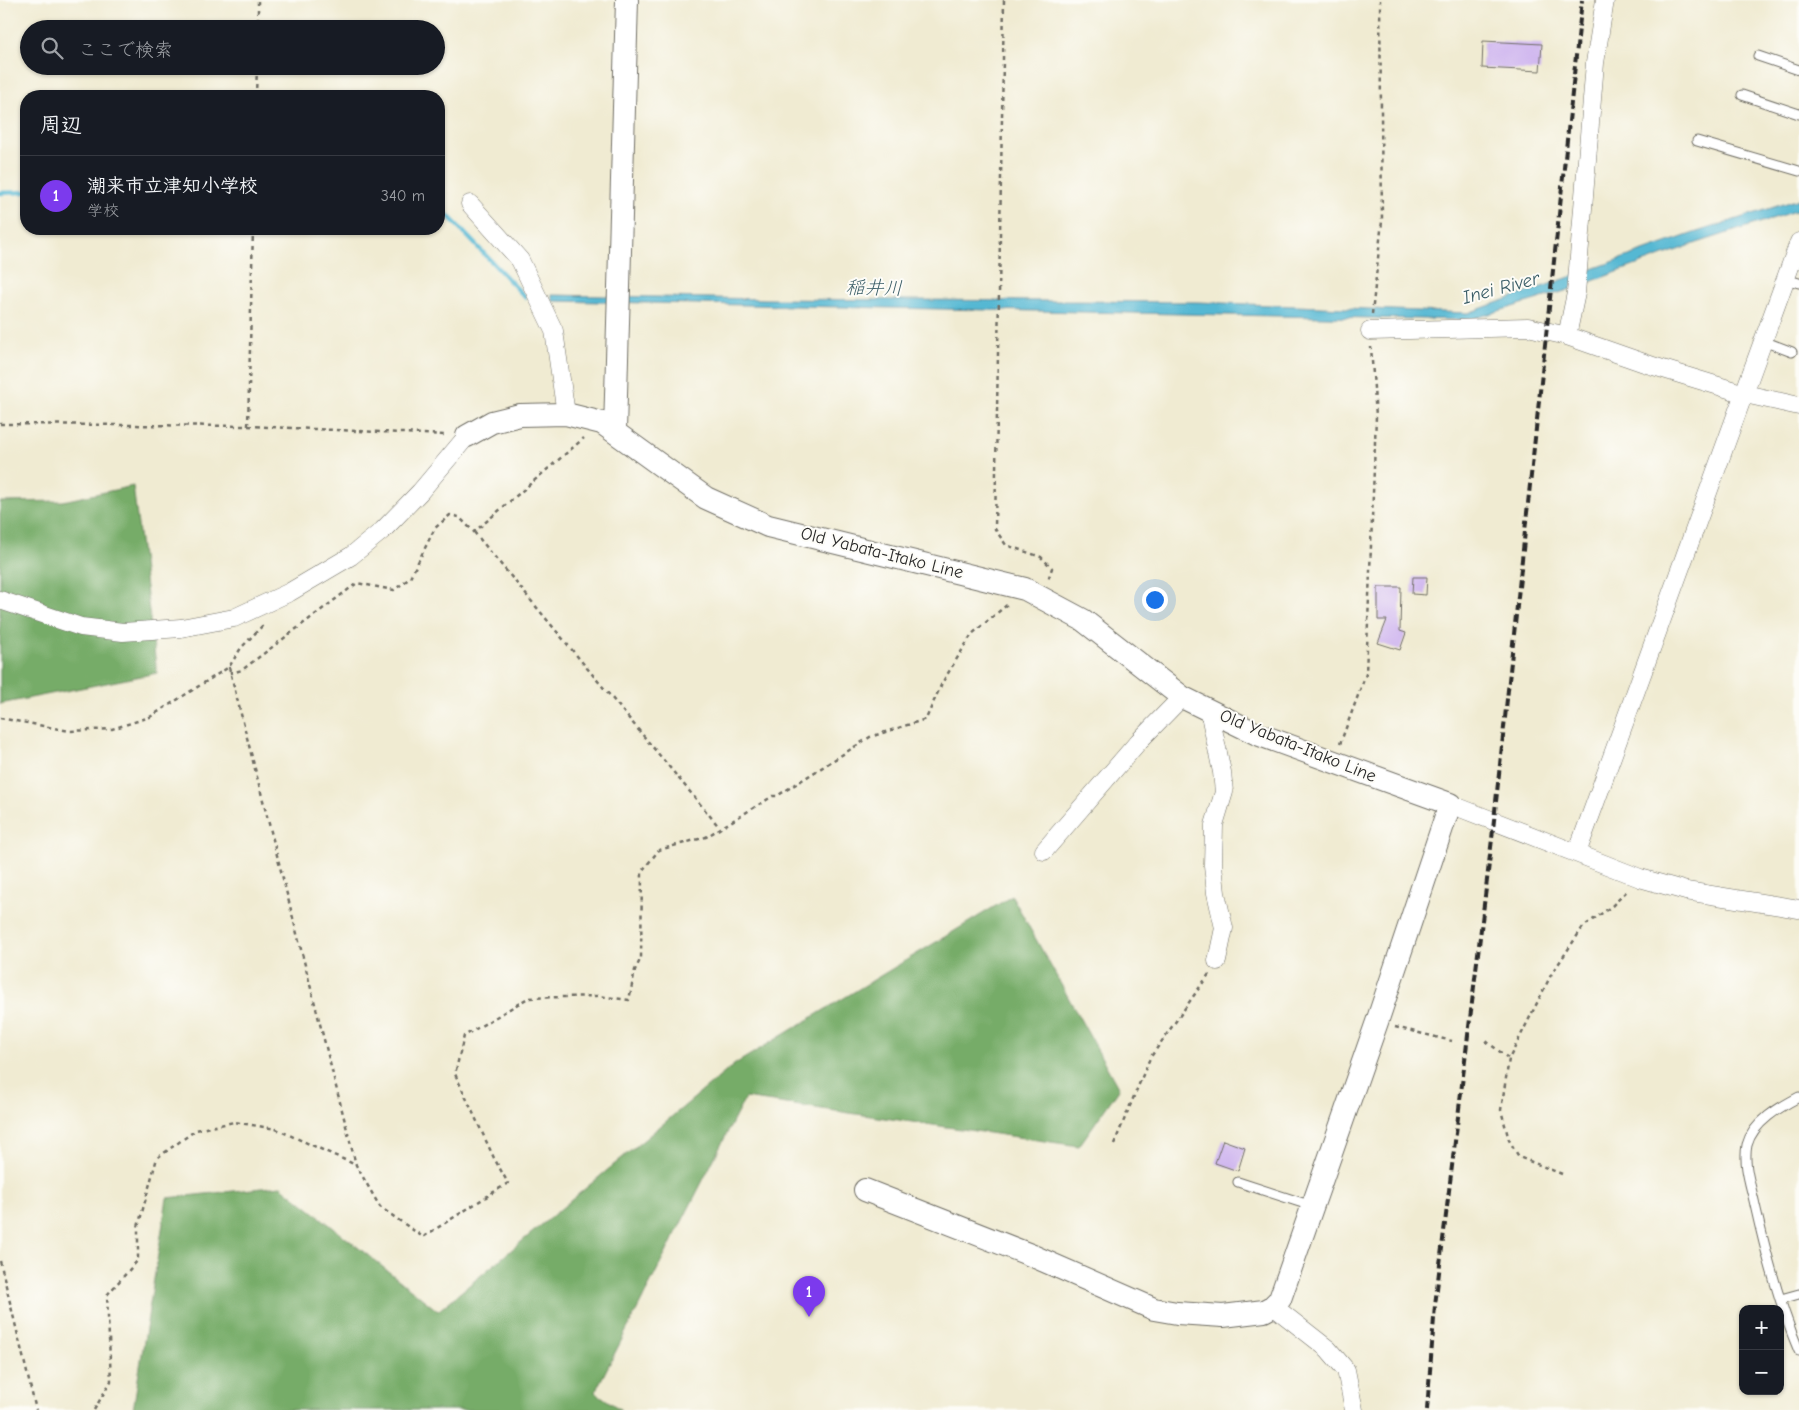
<!DOCTYPE html>
<html lang="ja">
<meta charset="utf-8">
<style>
:root{--surface:#171b24;--page:#242831;--text:#f1f3f6;--muted:#9ea1a6;--line:#363941;--accent:#7c3aed}
body{margin:0;font-family:"Comic Neue","Klee One",sans-serif;background:var(--page);color:var(--text)}
.controls{position:absolute;right:15px;bottom:15px;display:grid;overflow:hidden;border-radius:10px;box-shadow:0 1px 4px #0004}
.controls button{width:45px;height:45px;display:grid;place-items:center;padding:0;border:0;border-bottom:1px solid var(--line);background:var(--surface);color:var(--text);font:25px sans-serif}
.you{position:absolute;left:1154px;top:599px;width:18px;height:18px;margin:-12px;border:4px solid #fff;border-radius:50%;background:#1a73e8;box-shadow:0 0 0 8px #1a73e833}
.badge{display:grid;place-items:center;width:32px;height:32px;border-radius:50%;background:var(--accent);color:#fff;font-size:16px;font-weight:700}
.pin{position:absolute;translate:-50% -41px;filter:drop-shadow(0 1px 2px #0008)}
.pin::after{content:'';position:absolute;top:26px;width:18px;height:15px;background:inherit;clip-path:polygon(0 0,100% 0,50% 100%)}
.list{margin:0;padding:0;list-style:none}
h2{display:flex;justify-content:space-between;align-items:center;height:65px;margin:0;padding:0 20px;font-size:21px}
h2 small{font-size:16px;font-weight:400;color:var(--muted)}
.list li{display:grid;grid-template-columns:32px 1fr auto;gap:15px;align-items:center;box-sizing:border-box;height:80px;padding:0 20px;border-top:1px solid var(--line)}
.list b{display:block;font-size:19px;white-space:nowrap}
.list p{margin:0;font-size:16px;white-space:nowrap;color:var(--muted)}
.list em{font-size:16px;font-style:normal;color:var(--muted)}
.icon{flex:none;width:28px;height:28px;fill:none;stroke:currentColor;stroke-width:2;stroke-linecap:round;stroke-linejoin:round}
.map{position:relative;flex:none;width:1799px;height:1410px;overflow:hidden}
.search{position:absolute;background:var(--surface);box-shadow:0 1px 4px #0004;left:20px;top:20px;width:425px;height:55px;display:flex;align-items:center;gap:12px;box-sizing:border-box;padding:0 18px;border-radius:28px;color:var(--muted);font-size:19px}
.panel{position:absolute;background:var(--surface);box-shadow:0 1px 4px #0004;left:20px;top:90px;width:425px;height:145px;border-radius:20px}
.map>svg:first-child{display:block}
.forest{fill:#76ac68;stroke:#506c4a}
.water{fill:#54b8d3;stroke:#40727f}
.lines{fill:none;stroke-linecap:round;stroke-linejoin:round}
.stream{stroke:#54b8d3;stroke-width:4.5}
.building{fill:#d0b7ef}
.service-casing{stroke:#706e65;stroke-width:11}
.minor-casing{stroke:#706e65;stroke-width:19}
.tertiary-casing{stroke:#706e65;stroke-width:24}
.path{stroke:#706e65;stroke-width:2.5;stroke-dasharray:4 4;stroke-linecap:butt}
.service{stroke:#fff;stroke-width:9}
.minor{stroke:#fff;stroke-width:18}
.tertiary{stroke:#fff;stroke-width:22}
.rail{stroke:#2b2b2b;stroke-width:4;stroke-dasharray:8 4;stroke-linecap:butt}
.labels{text-anchor:middle;dominant-baseline:central;stroke-width:4;stroke-linejoin:round;paint-order:stroke}
.street-label{font-size:18px;fill:#2b2b2b;stroke:#fdfcf7}
.water-label{font-size:19px;font-style:italic;fill:#395c66;stroke:#fdfcf7}
</style>
<div class="map">
<svg width="1799" height="1410" viewBox="0 0 1799 1410">
<rect width="100%" height="100%" fill="#fdfcf7"/>
<filter id="ink" filterUnits="userSpaceOnUse"><feTurbulence type="fractalNoise" baseFrequency=".02" numOctaves="2"/><feDisplacementMap in="SourceGraphic" scale="10" xChannelSelector="R" yChannelSelector="G"/><feConvolveMatrix kernelMatrix="1 2 1 2 8 2 1 2 1" color-interpolation-filters="sRGB"/></filter>
<filter id="wash" filterUnits="userSpaceOnUse"><feTurbulence type="fractalNoise" baseFrequency=".0096" numOctaves="4" result="noise"/><feDisplacementMap in="SourceGraphic" scale="20" xChannelSelector="R" yChannelSelector="G"/><feGaussianBlur stdDeviation="1.12" result="paint"/><feColorMatrix in="noise" values="0 0 0 0 0 0 0 0 0 0 0 0 0 0 0 0 0 1.4 0 .05"/><feComposite in="paint" operator="in"/></filter>
<g filter="url(#wash)">
<rect width="100%" height="100%" fill="#f0ebd2"/>
<path class="forest" d="M133,486L157,673L0,704V502L63,501Z
M1012,896L1119,1089L1079,1146L745,1098L595,1392L621,1410H133L167,1198L281,1186L438,1311L735,1064Z"/>
<path class="water" d="M1799,199V210L1697,243L1565,291L1469,320L552,301V295L766,299L1198,302L1468,313L1694,233Z"/>
<g class="lines">
<path class="stream" d="M0,193L26,192
M439,206L525,297"/>
</g>
<g id="blocks">
<path class="building" d="M1483,41L1542,44L1540,71L1482,68Z
M1413,577H1427L1426,595L1412,594Z
M1378,587H1401L1400,631L1406,633L1400,650L1378,643L1387,620H1378Z
M1223,1140L1245,1148L1238,1171L1215,1163Z"/>
</g>
</g>
<g filter="url(#ink)">
<use href="#blocks" fill-opacity="0" stroke="#706e65" stroke-width="1"/>
<g class="lines">
<g class="service-casing">
<path id="service" d="M1758,56L1799,70
M1742,95L1799,114
M1697,141L1799,171
M1785,279L1799,283
M1763,341L1792,352
M1799,1097C1780,1107 1753,1122 1747,1145C1743,1165 1751,1186 1755,1205C1766,1254 1779,1304 1799,1351
M1238,1182L1312,1206
M1781,1299L1799,1294"/>
</g>
<g class="minor-casing">
<path id="minor" d="M1605,0L1595,63L1576,293L1567,336L1650,365L1745,394L1799,406
M470,204L520,260L554,331L566,414
M1370,331L1528,327L1567,336
M0,600L81,627L123,632L181,628L234,618L290,592L351,556L383,530L420,492L467,436
M1209,710L1222,772L1224,792L1214,825L1213,865L1216,893L1224,928L1217,961
M1450,804L1640,878L1686,891L1799,909
M1044,851L1139,741L1182,697
M1577,853L1799,242
M1273,1306L1328,1349L1346,1370L1354,1410"/>
</g>
<g class="tertiary-casing">
<path id="tertiary" d="M615,431L627,0
M467,436L492,422L520,415L566,414L602,423L706,498L768,526L1025,589L1083,620L1182,697L1257,734L1450,804L1377,1022L1280,1299L1273,1306L1264,1311L1223,1316L1177,1313L1154,1309L1033,1256L865,1190"/>
</g>
<path class="path" d="M1004,0L995,529L1006,545L1041,557L1052,568L1048,580
M258,29V0
M256,96L257,66
M1372,314L1382,221L1380,0
M0,424L248,426L446,435
M248,426L253,229
M474,532L720,828
M229,667L356,1165L380,1207L423,1237L508,1183L494,1158L455,1074L464,1036L528,998L597,996L629,1000L635,970L641,958L642,871L659,850L706,837L773,796H777L870,737L926,719L942,683L972,634L1008,604
M231,671V673L242,670L357,583L394,590L410,578L435,528L450,515L459,517L474,532L584,438
M0,718L70,731L112,729L150,717L229,667L241,648L265,623
M1340,744L1366,674L1376,416L1371,347
M1395,1027L1452,1041
M1486,1041L1508,1058
M1114,1144L1150,1058L1209,974
M1562,1174L1519,1157L1509,1140L1501,1110L1509,1059L1551,975L1583,927L1612,906L1628,890
M0,1261L36,1410
M94,1410L111,1381L107,1295L138,1260V1227L157,1158L196,1130L234,1122L276,1129L356,1165"/>
<use href="#service" class="service"/>
<use href="#minor" class="minor"/>
<use href="#tertiary" class="tertiary"/>
<path class="rail" d="M1427,1410L1435,1305L1492,839L1582,0"/>
</g>
</g>
<g class="labels">
<g class="street-label">
<text transform="translate(882 553) rotate(14)">Old Yabata-Itako Line</text>
<text transform="translate(1298 746) rotate(22)">Old Yabata-Itako Line</text>
</g>
<g class="water-label">
<text transform="translate(874 288) rotate(1)">稲井川</text>
<text transform="translate(1501 288) rotate(-15)">Inei River</text>
</g>
</g>
</svg>
<div class="controls">
<button>+</button>
<button>−</button>
</div>
<div class="you"></div>
<div class="pin badge" style="left:809px;top:1317px">1</div>
<div class="search"><svg class="icon" aria-label="search" viewBox="0 0 24 24"><circle cx="10" cy="10" r="6"/><path d="M15 15l6 6"/></svg>ここで検索</div>
<section class="panel">
<h2>周辺<small></small></h2>
<ul class="list">
<li><span class="badge">1</span><div><b>潮来市立津知小学校</b><p>学校</p></div><em>340 m</em></li>
</ul>
</section>
</div>
